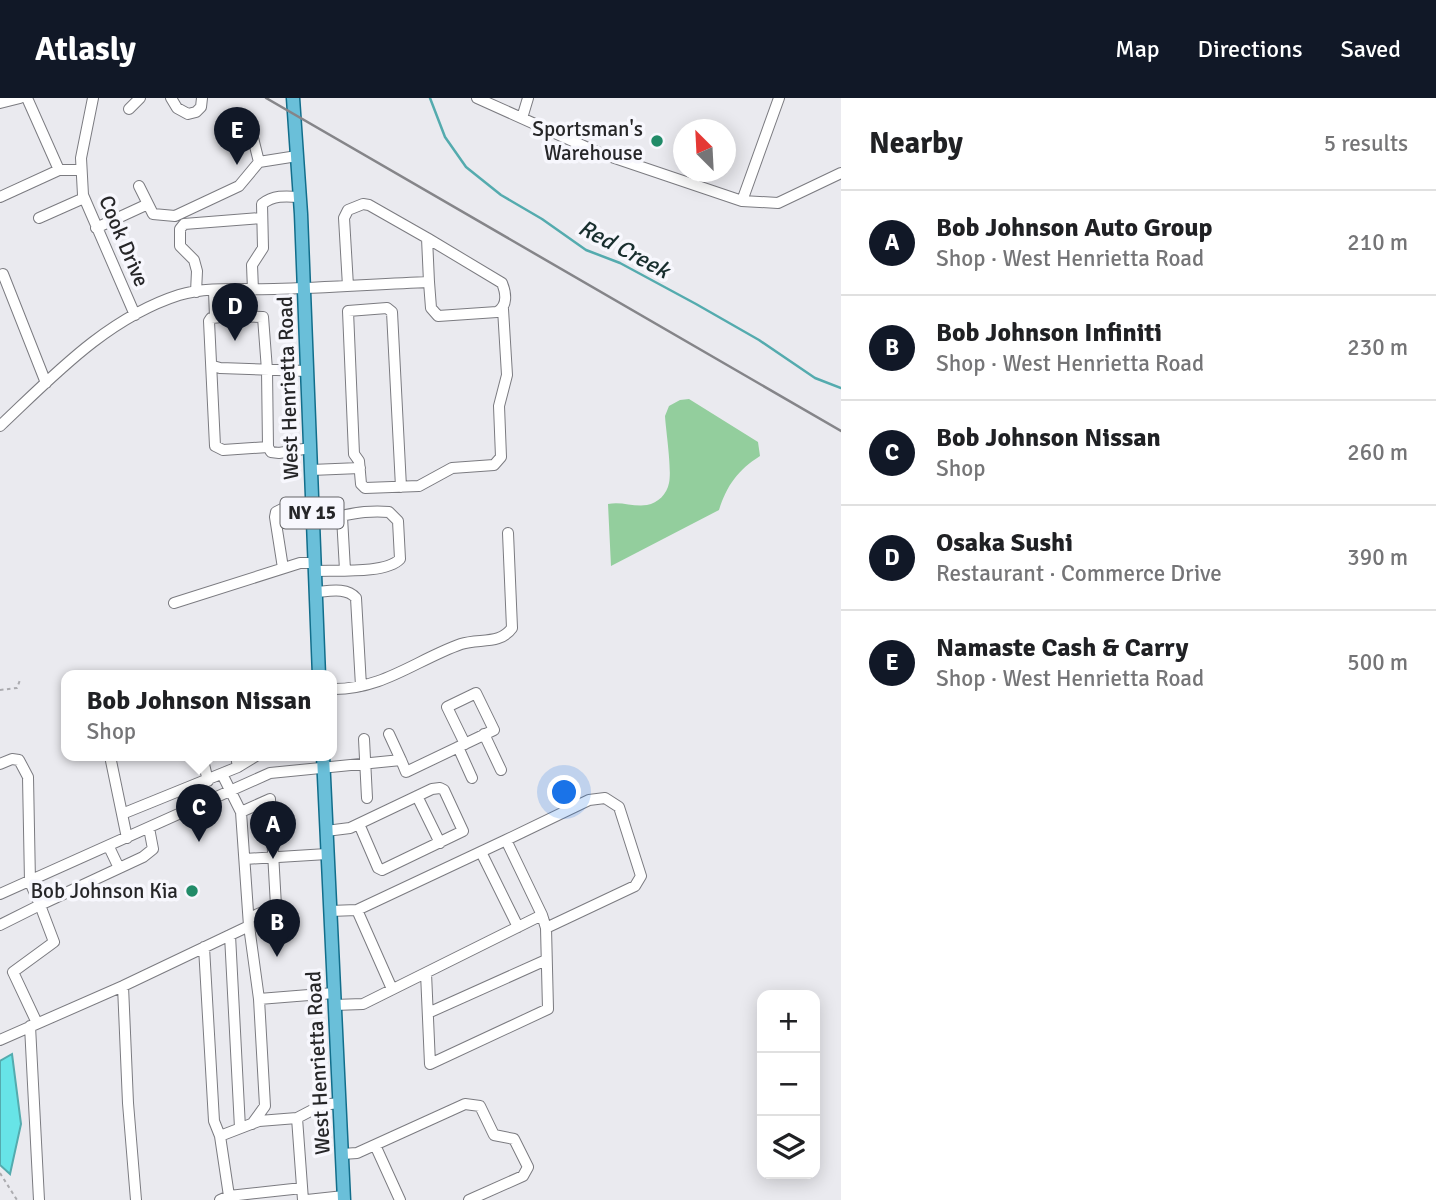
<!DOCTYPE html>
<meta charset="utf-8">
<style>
:root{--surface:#fff;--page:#f6f6f6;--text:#202124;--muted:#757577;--line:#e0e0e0;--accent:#111827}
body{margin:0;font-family:Signika,sans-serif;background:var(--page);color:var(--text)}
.controls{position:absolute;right:21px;bottom:21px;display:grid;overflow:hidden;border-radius:14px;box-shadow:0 4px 18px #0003}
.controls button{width:63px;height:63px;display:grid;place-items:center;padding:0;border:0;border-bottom:2px solid var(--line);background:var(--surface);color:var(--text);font:35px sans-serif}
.compass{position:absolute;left:673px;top:21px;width:63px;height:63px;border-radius:50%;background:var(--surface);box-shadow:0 4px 18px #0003;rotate:336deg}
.you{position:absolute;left:565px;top:695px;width:24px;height:24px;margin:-18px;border:5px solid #fff;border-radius:50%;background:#1a73e8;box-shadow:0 0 0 10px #1a73e833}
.badge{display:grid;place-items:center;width:46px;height:46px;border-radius:50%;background:var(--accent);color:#fff;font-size:23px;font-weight:700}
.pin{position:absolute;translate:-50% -58px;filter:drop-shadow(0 2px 4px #0008)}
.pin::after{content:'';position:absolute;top:37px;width:24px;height:21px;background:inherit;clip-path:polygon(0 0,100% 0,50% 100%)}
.popup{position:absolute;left:61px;top:572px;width:276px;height:91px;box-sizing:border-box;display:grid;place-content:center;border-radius:14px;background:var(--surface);filter:drop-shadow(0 2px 5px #0005);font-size:23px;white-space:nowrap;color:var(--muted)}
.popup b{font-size:26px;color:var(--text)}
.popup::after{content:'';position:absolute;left:50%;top:100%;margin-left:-14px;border:14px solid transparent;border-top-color:var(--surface)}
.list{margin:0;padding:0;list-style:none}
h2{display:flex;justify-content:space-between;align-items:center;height:91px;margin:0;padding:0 28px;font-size:30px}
h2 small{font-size:23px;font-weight:400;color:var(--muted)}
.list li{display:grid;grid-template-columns:46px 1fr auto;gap:21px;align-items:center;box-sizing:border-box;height:105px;padding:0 28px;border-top:2px solid var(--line)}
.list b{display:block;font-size:26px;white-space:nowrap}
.list p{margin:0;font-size:23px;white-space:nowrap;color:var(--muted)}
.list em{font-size:23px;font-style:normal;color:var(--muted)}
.icon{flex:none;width:38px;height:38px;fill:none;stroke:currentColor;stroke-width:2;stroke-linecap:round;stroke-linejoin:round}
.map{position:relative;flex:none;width:841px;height:1102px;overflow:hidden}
header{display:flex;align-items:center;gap:42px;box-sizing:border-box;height:98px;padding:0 35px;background:var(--accent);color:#fff}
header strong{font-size:33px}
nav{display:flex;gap:38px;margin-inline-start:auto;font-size:24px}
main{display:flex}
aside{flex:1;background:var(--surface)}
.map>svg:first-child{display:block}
.green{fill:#93ce9d}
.water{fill:#67e4e7;stroke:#54abae;stroke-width:2}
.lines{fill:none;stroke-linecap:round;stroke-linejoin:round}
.stream{stroke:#54abae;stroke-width:2.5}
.minor-casing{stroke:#7b7b80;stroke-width:12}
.major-casing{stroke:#126e8b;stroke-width:15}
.path{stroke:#ababaf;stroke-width:2;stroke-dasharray:3.5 3.5;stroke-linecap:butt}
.minor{stroke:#fff;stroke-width:10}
.major{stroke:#6abfd9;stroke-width:12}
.rail{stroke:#858589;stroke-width:2.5}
.poi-dot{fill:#218b68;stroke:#f7f7fd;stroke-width:2.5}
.labels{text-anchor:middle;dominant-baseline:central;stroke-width:7;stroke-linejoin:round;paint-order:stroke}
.shield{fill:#f7f7fd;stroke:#656568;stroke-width:2}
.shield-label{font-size:19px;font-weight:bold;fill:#262628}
.poi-label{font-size:21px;fill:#262628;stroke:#f7f7fd;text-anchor:end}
.street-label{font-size:21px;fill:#262628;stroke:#f7f7fd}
.water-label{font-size:23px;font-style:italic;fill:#182e2e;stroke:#f7f7fd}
</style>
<header>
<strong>Atlasly</strong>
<nav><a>Map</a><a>Directions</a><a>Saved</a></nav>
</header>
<main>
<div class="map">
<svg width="841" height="1102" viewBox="0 0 841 1102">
<rect width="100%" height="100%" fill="#eaeaef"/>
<path class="green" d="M689,301L758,344L760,358C738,372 727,387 719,412L611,468L608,406C621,403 633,409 647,407C658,405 667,396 669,385C672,371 666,334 665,318L669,308L680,302Z"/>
<path class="water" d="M12,956L21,1026L10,1076L0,1067V963Z"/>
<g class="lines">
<path class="stream" d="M430,0L445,39L466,69L501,97L542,121L586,152L620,165L696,206L759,242L815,280L841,290"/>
<g class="minor-casing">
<path id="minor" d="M93,0L81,60L83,97L135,217
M171,0L177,10L188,16L196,14L201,9L202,0
M477,0L597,54L742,103L779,0
M0,5L20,0
M129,11L140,0
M522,20L528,0
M250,28L259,64L297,58
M59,72H80
M139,88L148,106
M0,99L59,72L27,0
M742,103L778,105L841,75
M39,120L84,100
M96,130L148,106L153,116L175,118L239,88L259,64
M427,140L502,185C506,195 508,208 497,214L438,218L431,210L429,184
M3,176L46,285
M253,192L252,167L263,150L262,106C274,97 285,98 300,99
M214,193L215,219
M196,194L197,173L194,162L180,148V131L184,126L261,120
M213,268L220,270L307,273
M0,328C53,278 107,220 179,197C208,188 244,192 274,191C326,190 377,186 429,184L427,140L369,107L363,106L348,112L344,120L348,188
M268,349L223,352L215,348L209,223L211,220L234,218L263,219L267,272L268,349L271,354L279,355L310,350
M311,372L360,370
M401,389L392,214L387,210L348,213L354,356L359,363L361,386L365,390L419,388L452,370L494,367L501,359L499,308L507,277L503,211
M342,419L345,472
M313,422C341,420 360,411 389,414L398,423L400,461C386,476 336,472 315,473
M283,470L275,419L276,414L282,411L312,410
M316,494C329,493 347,489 356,500L361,588
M174,505L300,465H314
M332,591C382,592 416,562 461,546C479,540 500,547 512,530L508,435
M389,636L401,662
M484,636L501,672
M364,641L367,700
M458,649L472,680
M110,658L127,740
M202,658L208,683
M0,666L12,661L19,662L28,679L30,784L40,807L0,827
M238,669L256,658
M417,698L440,745
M241,714L270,701L276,808L249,820
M122,716L238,669L236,658
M326,733L350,730L432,691L440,690L444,692L463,733L382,772L378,770L359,726
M506,742L589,702L605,700L619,709L641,778L635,788L546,830
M109,749L119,770
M481,754L518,829
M245,761L327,756
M0,796L270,675L401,662L406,674L494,632L476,595L447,609L465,646
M357,812L392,891
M330,813L357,812L506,742L542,817L363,906L334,907
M249,828L259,901L265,1008L252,1026
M230,837L240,1030
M204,849L214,1023L220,1038L229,1098L220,1102
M426,875L430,966L548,911L546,830L542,817
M123,888L128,1005L136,1102
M259,901L334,895
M428,915L546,862
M37,925L13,874L54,844L40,807L143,759L153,751L149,730
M30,928L39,1102
M0,942L123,888L249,828L241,714L222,676
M220,1038L259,1023L297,1020
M375,1047L400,1102
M342,1056L357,1055L465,1006L480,1008L494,1037L514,1041L528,1069L523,1078L469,1102
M229,1098L302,1090
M303,1102L297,1020L322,1007L339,1005
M307,1102L344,1098"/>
</g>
<g class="major-casing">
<path id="major" d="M293,0L301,116L319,578
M323,658L344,1102"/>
</g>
<path class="path" d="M0,592L17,590L20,582
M0,1075L17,1102"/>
<use href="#minor" class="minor"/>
<use href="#major" class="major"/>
<path class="rail" d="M266,0L841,333"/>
</g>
<g class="poi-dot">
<circle cx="657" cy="43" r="7"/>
<circle cx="192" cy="793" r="7"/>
</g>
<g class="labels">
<rect class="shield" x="280.5" y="399.5" width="63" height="31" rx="5"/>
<g class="shield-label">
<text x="312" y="415">NY 15</text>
</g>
<g class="poi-label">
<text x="643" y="31">Sportsman's<tspan x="643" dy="24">Warehouse</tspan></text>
<text x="178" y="793">Bob Johnson Kia</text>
</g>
<g class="street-label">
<text transform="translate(124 143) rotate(67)">Cook Drive</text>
<text transform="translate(288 290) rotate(-92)">West Henrietta Road</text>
<text transform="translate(318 965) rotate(-93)">West Henrietta Road</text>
</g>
<g class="water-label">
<text transform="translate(624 151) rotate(28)">Red Creek</text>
</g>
</g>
</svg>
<div class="controls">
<button>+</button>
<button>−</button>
<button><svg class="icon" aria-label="layers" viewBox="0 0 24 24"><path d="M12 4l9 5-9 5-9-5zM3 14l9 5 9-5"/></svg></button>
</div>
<svg class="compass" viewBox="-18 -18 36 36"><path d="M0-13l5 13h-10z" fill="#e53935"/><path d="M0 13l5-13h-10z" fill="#757577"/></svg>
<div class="you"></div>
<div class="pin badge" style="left:273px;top:761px">A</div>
<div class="pin badge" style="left:277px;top:859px">B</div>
<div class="pin badge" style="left:199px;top:744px">C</div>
<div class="popup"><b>Bob Johnson Nissan</b>Shop</div>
<div class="pin badge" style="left:235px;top:243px">D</div>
<div class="pin badge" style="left:237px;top:67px">E</div>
</div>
<aside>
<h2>Nearby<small>5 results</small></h2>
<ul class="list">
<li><span class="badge">A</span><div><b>Bob Johnson Auto Group</b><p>Shop · West Henrietta Road</p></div><em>210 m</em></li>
<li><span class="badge">B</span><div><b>Bob Johnson Infiniti</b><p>Shop · West Henrietta Road</p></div><em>230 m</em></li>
<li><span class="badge">C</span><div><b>Bob Johnson Nissan</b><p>Shop</p></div><em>260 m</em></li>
<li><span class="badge">D</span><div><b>Osaka Sushi</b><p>Restaurant · Commerce Drive</p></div><em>390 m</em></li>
<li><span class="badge">E</span><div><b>Namaste Cash &amp; Carry</b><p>Shop · West Henrietta Road</p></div><em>500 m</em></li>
</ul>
</aside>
</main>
